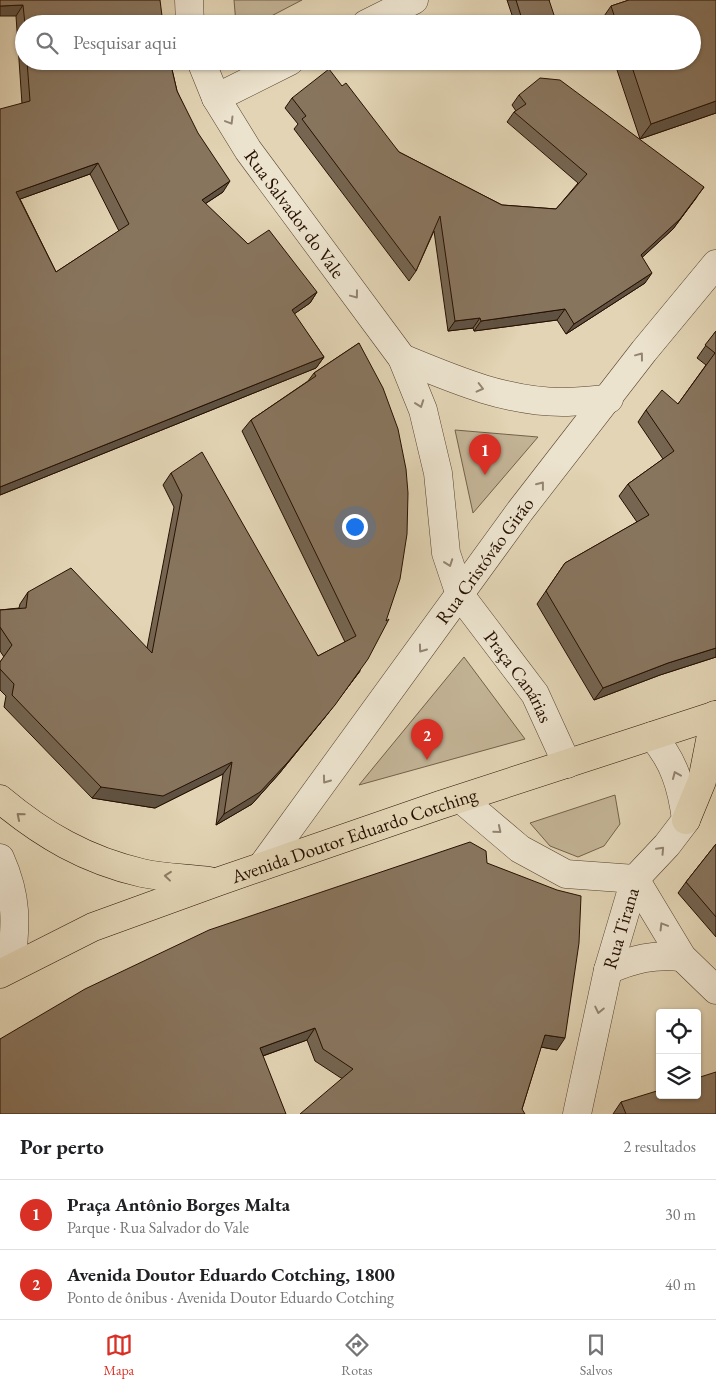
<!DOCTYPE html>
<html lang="pt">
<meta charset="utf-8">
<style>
:root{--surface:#fff;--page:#f6f6f6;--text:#202124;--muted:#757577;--line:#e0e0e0;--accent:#d93025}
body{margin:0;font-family:"EB Garamond",serif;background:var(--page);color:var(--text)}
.controls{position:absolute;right:15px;bottom:15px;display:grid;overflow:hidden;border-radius:5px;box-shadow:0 1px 4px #0004}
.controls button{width:45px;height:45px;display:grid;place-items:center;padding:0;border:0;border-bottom:1px solid var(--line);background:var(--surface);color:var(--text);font:25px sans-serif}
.you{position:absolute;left:354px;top:526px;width:18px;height:18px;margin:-12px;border:4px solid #fff;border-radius:50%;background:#1a73e8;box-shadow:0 0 0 8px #1a73e833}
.badge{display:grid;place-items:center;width:32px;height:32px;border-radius:50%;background:var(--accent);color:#fff;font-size:16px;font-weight:700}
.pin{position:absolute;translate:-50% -41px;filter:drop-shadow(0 1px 2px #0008)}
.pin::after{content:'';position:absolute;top:26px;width:18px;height:15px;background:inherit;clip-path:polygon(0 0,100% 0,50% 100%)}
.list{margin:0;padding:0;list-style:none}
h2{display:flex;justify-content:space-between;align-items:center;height:65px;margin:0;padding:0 20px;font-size:21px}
h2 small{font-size:16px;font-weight:400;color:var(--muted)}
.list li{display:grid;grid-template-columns:32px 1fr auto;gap:15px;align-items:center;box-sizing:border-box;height:70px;padding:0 20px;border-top:1px solid var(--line)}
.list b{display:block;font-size:19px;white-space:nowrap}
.list p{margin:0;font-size:16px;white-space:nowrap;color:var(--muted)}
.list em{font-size:16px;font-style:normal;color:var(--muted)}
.icon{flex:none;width:28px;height:28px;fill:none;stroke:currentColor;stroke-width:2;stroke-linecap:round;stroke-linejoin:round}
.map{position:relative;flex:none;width:716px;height:1114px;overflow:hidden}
.search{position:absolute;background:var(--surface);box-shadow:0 1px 4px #0004;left:15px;right:15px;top:15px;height:55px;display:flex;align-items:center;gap:12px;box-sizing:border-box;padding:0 18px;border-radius:28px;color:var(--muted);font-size:19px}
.sheet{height:205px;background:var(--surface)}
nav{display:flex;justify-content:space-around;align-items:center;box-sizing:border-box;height:70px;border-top:1px solid var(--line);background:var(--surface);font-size:14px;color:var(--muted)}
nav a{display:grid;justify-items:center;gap:2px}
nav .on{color:var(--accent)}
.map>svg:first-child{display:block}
.green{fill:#c2b395;stroke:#74614a}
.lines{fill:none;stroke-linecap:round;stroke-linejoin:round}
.minor-casing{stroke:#55402d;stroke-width:29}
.major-casing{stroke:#260f00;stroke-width:29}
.minor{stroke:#ece3ce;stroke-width:28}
.major{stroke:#e2d4b4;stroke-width:28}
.wall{fill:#756551;stroke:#260f00;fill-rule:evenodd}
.shaded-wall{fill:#5f5242;stroke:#260f00}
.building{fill:#88755e;stroke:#260f00;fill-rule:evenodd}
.oneway{stroke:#938471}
.oneway2{stroke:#8d7b63}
.labels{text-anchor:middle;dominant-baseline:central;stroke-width:4.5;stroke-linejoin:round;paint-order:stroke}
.street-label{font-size:19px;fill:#260f00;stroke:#ece3ce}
</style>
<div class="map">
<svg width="716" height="1114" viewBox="0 0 716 1114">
<rect width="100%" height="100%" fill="#e2d4b4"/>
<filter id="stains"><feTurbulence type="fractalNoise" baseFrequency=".004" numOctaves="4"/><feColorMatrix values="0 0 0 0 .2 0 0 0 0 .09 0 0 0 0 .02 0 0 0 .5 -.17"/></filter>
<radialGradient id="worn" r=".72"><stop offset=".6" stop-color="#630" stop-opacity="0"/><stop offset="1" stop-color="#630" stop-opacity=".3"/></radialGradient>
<path class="green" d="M234,0H302L256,24H236Z
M455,430L538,437L473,513Z
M464,657L525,739L359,785Z
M615,795L620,824L604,846L578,857L550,846L530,823Z"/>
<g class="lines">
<g class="minor-casing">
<g id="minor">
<path d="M189,0L190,24"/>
<path d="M366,24L414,0"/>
<path id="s1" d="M201,61L216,98L248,150L402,358L423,410L438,473L446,553L460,595L535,694L567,764"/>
<path d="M216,98L290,61"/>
<path d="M402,358C453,379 506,402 562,402C578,402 593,400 609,399"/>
<path d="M461,799L520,849L566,874L635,879"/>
<path d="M0,858C18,898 16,924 11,967"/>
<path id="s2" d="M262,866L520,511L644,351L716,264"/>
<path d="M635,879L682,957L716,990"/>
<path d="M608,970C634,959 653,954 682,957"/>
<path id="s3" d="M577,1114L608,970L635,879L667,845L686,820C682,788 674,760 652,736"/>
</g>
</g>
<g class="major-casing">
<g id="major">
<path d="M0,799C43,835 86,860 142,873C164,878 188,878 210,881"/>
<path d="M686,820L702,781L715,715"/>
<path id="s4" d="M0,974L93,927L217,882L440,805L716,715"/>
</g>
</g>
<use href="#minor" class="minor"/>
<use href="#major" class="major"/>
</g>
<path class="wall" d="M0,0L163,24H24V61H170L177,91L223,192L205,204L248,244L317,292L310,303L294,314L324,357L316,368L0,495L22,104L16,16ZM90,174L119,231L56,272L20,199Z
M507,0H549L552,24H515Z
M629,0H716V113L640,139L614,61H692V24H601L600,22L611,6Z
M342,86L399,152L502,205L556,209L578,183L507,122L514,112L516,111L512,105L519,95L697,197L673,229L642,257L645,283L566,334L557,320L474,331L473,328L448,331L434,231L416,271L409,281L294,129L298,124L285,108L292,98Z
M716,331V657L660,675L594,700L537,604L565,563L637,522L619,496L628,484L663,459L638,422L646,410L678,404L706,365L697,358Z
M359,343L360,671L326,716L278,775L252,804L216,825L223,774L155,808L92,798L4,707L6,696L0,690V662L4,657L0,651V610L19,608L20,604L28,592L147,648L174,507L163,485L171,473L318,656L345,642L242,431L251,420L308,381L314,373Z
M716,844V937L678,893L686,882Z
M487,863L557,1050L541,1047L522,1109L341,1078L315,1061L307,1040L263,1056L0,1114Z
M621,1102L716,1114H613Z"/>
<path class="shaded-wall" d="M23,5L16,16H0V6Z
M716,101V113L640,139L651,124Z
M98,163L90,174L9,203L16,192Z
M230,181L223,192L194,211L202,200Z
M704,187L673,229L634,265L641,255Z
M652,273L645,283L566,334L574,324Z
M317,292L310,303L284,321L292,310Z
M565,309L557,320L474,331L481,321Z
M480,318L473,328L448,331L455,321Z
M324,357L316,368L0,495V487Z
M716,648V657L660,675L594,700L603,688L668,663Z
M360,671L326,716L278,775L252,804L216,825L224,814Z
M232,762L223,774L155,808L92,798L101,787Z
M315,1028L307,1040L251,1060L260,1048Z
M545,1035L565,1038L557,1050L536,1046Z"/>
<path class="building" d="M0,0H160L163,24H25L23,5L0,6Z
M516,0H549L554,15L552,24H519L521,16Z
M629,0H716V101L651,124L630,61H692V24H617L611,6Z
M27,61H170L177,91L198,133L230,181L202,200L248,244L269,230L303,274L317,292L292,310L324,357L0,487V109L30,101ZM98,163L129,224L56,272L16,192Z
M329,69L342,86L346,83L399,152L502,205L556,209L587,174L514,112L526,104L519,95L540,78L560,80L704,187L680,219L641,255L652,273L574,324L565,309L481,321L480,318L455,321L440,216L416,271L302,119L306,116L292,98Z
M716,331V648L668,663L603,688L546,591L565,563L649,515L628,484L674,451L646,410L662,390L678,404L715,353L705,345Z
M359,343L383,388L398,429L406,469L408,493L407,534L400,579L386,621L389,619L368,659L335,705L287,763L260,792L224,814L232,762L163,796L101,787L12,695L14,684L0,669V662L12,645L0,627V610L26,608L28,592L71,568L152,653L182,495L171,473L202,452L318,656L356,636L251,420L316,376L314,373Z
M470,842L486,851L487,863L557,890L581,896L579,943L565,1038L545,1035L522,1109L525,1114H300L353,1069L323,1049L315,1028L260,1048L286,1114H0V1039L85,989L209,930Z
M716,844V917L686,882Z
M716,1072V1114H626L621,1102L660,1090V1095H697V1078Z"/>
<defs><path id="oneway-chevron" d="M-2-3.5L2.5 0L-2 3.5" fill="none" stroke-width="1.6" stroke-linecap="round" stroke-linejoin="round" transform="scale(1.25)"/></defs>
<g class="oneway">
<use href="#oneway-chevron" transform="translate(230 121) rotate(59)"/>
<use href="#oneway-chevron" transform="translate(355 295) rotate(53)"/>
<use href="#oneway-chevron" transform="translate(640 356) rotate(-53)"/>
<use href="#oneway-chevron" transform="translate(480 388) rotate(14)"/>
<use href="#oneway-chevron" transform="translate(420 404) rotate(70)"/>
<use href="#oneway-chevron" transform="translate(541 485) rotate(-52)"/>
<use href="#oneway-chevron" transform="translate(449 563) rotate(70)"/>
<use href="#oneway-chevron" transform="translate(422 649) rotate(126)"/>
<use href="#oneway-chevron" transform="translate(676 775) rotate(-113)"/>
<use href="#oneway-chevron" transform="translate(326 780) rotate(126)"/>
<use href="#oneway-chevron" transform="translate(498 830) rotate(40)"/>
<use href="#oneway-chevron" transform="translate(661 850) rotate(-47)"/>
<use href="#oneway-chevron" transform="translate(663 926) rotate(-121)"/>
<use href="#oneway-chevron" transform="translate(599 1010) rotate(102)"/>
</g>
<g class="oneway2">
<use href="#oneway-chevron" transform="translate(20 816) rotate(-140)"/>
<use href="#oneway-chevron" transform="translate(168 876) rotate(-174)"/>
</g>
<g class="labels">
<g class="street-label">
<text stroke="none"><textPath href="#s1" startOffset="180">Rua Salvador do Vale</textPath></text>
<text stroke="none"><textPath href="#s2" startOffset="378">Rua Cristóvão Girão</textPath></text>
<text stroke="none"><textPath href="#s1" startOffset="706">Praça Canárias</textPath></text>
<text stroke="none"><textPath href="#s4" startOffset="381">Avenida Doutor Eduardo Cotching</textPath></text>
<text stroke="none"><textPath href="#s3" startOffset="191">Rua Tirana</textPath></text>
</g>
</g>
<rect width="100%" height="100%" filter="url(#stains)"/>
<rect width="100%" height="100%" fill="url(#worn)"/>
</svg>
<div class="controls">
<button><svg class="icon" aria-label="locate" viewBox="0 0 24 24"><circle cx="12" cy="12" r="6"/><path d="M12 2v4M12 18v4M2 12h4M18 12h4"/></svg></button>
<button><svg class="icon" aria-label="layers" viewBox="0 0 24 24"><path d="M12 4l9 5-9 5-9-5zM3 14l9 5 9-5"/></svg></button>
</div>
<div class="you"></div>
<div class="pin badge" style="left:485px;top:475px">1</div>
<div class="pin badge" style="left:427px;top:760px">2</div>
<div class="search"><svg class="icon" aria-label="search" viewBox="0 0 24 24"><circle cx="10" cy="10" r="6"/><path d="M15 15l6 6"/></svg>Pesquisar aqui</div>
</div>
<section class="sheet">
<h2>Por perto<small>2 resultados</small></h2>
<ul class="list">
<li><span class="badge">1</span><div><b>Praça Antônio Borges Malta</b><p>Parque · Rua Salvador do Vale</p></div><em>30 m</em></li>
<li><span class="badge">2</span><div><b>Avenida Doutor Eduardo Cotching, 1800</b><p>Ponto de ônibus · Avenida Doutor Eduardo Cotching</p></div><em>40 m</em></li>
</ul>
</section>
<nav>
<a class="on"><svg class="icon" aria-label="map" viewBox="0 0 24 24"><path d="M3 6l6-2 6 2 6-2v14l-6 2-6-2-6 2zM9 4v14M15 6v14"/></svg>Mapa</a>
<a><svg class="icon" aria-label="directions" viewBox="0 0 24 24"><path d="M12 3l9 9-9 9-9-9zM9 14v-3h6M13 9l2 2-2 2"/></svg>Rotas</a>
<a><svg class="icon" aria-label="saved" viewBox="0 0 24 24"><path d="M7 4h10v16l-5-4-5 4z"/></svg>Salvos</a>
</nav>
